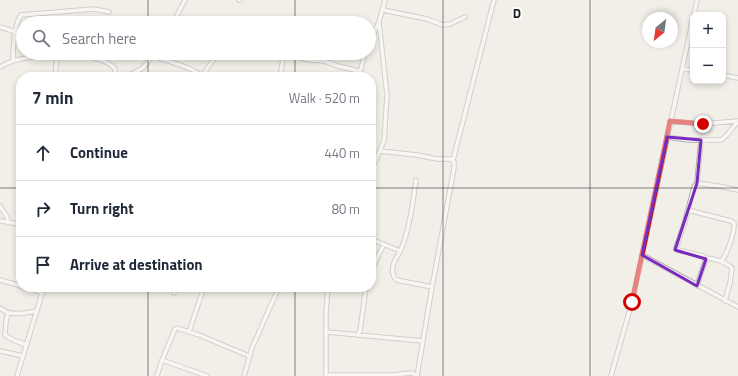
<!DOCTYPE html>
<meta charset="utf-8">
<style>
:root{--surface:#fff;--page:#f6f6f7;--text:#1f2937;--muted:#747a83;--line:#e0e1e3}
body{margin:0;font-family:"Titillium Web",sans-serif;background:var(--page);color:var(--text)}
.controls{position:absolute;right:12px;top:12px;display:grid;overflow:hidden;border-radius:8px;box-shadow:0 2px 6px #0003}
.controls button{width:36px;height:36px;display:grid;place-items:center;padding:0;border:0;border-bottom:1px solid var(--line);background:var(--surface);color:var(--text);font:20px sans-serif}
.compass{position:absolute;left:642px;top:12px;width:36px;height:36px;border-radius:50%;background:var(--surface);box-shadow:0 2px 6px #0003;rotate:209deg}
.stop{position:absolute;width:12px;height:12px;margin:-9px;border:3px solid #d40000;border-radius:50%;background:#fff}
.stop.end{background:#d40000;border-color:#fff;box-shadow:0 1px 4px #0008}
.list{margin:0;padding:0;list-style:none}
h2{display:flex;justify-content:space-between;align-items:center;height:52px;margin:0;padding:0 16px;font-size:17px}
h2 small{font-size:13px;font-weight:400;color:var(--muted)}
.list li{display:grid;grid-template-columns:26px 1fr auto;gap:12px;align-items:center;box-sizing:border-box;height:56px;padding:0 16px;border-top:1px solid var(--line)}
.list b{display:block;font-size:15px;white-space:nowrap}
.list em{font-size:13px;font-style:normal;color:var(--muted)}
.icon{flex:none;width:22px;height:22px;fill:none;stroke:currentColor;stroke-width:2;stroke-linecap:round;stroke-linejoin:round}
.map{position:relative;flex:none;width:738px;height:376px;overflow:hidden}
.search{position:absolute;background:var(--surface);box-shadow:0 2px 6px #0003;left:16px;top:16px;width:360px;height:44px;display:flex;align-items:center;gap:10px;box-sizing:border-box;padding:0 14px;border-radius:22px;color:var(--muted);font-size:15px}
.panel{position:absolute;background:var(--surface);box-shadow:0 2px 6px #0003;left:16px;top:72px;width:360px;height:220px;border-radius:16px}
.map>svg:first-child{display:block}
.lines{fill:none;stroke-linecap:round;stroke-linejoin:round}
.minor-casing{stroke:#a9a9a9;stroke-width:5.5}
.minor{stroke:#fff;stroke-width:3.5}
.route{stroke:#d40000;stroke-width:5}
.marked{fill:none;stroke:#7b2cbf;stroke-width:3;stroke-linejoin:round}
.grid{fill:none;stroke:#222;stroke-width:1;stroke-opacity:0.55}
.grid-label{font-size:13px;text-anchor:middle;font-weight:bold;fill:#222;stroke:#fff;stroke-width:3.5;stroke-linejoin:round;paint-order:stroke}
</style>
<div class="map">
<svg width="738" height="376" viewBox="0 0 738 376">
<rect width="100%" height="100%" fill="#f2efe9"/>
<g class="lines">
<g class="minor-casing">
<path id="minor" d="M239,0H240
M383,10L427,19L443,25L450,24L465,17
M694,15L697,0
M173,23L185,0
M0,27L16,32
M369,43L379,22L385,0
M279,53L309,60L324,61L338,66L359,71
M153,56C165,61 194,67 202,77
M13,61C13,50 14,24 21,15L94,9L109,12
M0,67C7,63 13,60 21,59C42,55 100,50 115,69V77
M682,69L693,70
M723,75L738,78
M202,76L218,53
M55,77L57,56
M126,77L143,68L155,53
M280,77L283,59L282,54
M359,77L365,53
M670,121L703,124L738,121
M667,137L688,140H721C728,136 732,127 738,122
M380,151L417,155L437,159H451L454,162V168L432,287
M453,160L494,0
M371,171L384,141L387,95L379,22
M416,180C413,202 410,226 402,247C400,254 394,259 393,266C392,272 392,277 397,280L432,287L417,376
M697,183L718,186L738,190
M0,206L7,217L8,223
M688,210L731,221L734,223C735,231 727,256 721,261
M0,221L21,224
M371,239L400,251
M642,255L738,307
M705,258C714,258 726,262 732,268L730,283L725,301
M371,271L384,244
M0,280L21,286
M697,286L706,259L703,256L678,250L676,248L684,225L694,187L697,183L701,140
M24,287L43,293
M174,293L175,287
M0,308C11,317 23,313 37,311
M8,313L6,321L5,335L13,340L27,345
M189,332L204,287
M327,332L423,341
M357,335L360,331L366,287
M0,351L23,356
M162,360L175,329L177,328L199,335L249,356
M327,375H392L411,373L417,375
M17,376L44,287
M157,376L162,360L207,376
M244,376L252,348L279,287
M326,376V312L328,287
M611,376L632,302L693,18"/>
</g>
<use href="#minor" class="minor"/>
</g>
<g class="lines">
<path class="route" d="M632,302L670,121L703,124"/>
</g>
<path d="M0 0H738V376H0ZM667,137L701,140L697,183L675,250L706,259L697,286L642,255Z" fill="#f2efe9" fill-opacity=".55" fill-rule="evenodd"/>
<path class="marked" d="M667,137L701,140L697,183L675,250L706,259L697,286L642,255Z"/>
<path class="grid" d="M148,0V23M295,0V23M443,0V376M590,0V376M148,53V77M295,53V77M0,188H21M371,188H738M148,287V376M295,287V376"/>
<g class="grid-label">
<text x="517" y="18">D</text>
</g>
</svg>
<div class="controls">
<button>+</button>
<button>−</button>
</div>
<svg class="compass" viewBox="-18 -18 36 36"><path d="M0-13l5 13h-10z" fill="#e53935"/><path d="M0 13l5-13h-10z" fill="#747a83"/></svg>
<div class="stop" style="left:632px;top:302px"></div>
<div class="stop end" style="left:703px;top:124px"></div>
<div class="search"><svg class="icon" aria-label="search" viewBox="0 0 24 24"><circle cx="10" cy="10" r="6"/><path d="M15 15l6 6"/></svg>Search here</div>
<section class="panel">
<h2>7 min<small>Walk · 520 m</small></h2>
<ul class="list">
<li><svg class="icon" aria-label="ahead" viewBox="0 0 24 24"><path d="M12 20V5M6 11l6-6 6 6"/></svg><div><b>Continue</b></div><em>440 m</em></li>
<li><svg class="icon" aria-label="right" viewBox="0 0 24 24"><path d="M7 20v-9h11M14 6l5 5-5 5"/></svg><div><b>Turn right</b></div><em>80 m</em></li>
<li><svg class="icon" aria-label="arrive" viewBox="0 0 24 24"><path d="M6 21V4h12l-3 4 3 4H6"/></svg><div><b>Arrive at destination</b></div></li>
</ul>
</section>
</div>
